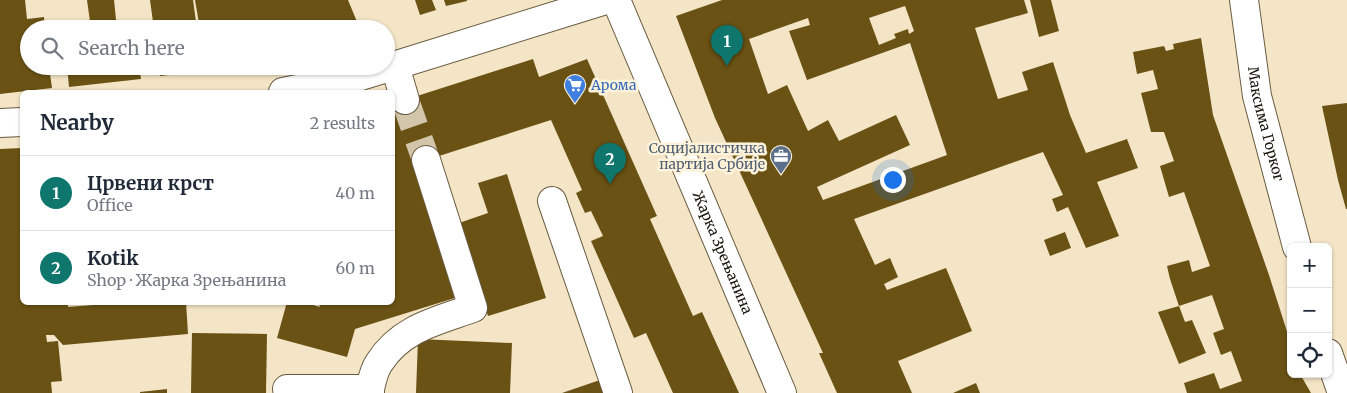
<!DOCTYPE html>
<meta charset="utf-8">
<style>
:root{--surface:#fff;--page:#f2f2f3;--text:#1f2937;--muted:#747a83;--line:#e0e1e3;--accent:#0f766e}
body{margin:0;font-family:Merriweather,serif;background:var(--page);color:var(--text)}
.controls{position:absolute;right:15px;bottom:15px;display:grid;overflow:hidden;border-radius:8px;box-shadow:0 1px 4px #0004}
.controls button{width:45px;height:45px;display:grid;place-items:center;padding:0;border:0;border-bottom:1px solid var(--line);background:var(--surface);color:var(--text);font:25px sans-serif}
.you{position:absolute;left:892px;top:179px;width:18px;height:18px;margin:-12px;border:4px solid #fff;border-radius:50%;background:#1a73e8;box-shadow:0 0 0 8px #1a73e833}
.badge{display:grid;place-items:center;width:32px;height:32px;border-radius:50%;background:var(--accent);color:#fff;font-size:16px;font-weight:700}
.pin{position:absolute;translate:-50% -41px;filter:drop-shadow(0 1px 2px #0008)}
.pin::after{content:'';position:absolute;top:26px;width:18px;height:15px;background:inherit;clip-path:polygon(0 0,100% 0,50% 100%)}
.list{margin:0;padding:0;list-style:none}
h2{display:flex;justify-content:space-between;align-items:center;height:65px;margin:0;padding:0 20px;font-size:21px}
h2 small{font-size:16px;font-weight:400;color:var(--muted)}
.list li{display:grid;grid-template-columns:32px 1fr auto;gap:15px;align-items:center;box-sizing:border-box;height:75px;padding:0 20px;border-top:1px solid var(--line)}
.list b{display:block;font-size:19px;white-space:nowrap}
.list p{margin:0;font-size:16px;white-space:nowrap;color:var(--muted)}
.list em{font-size:16px;font-style:normal;color:var(--muted)}
.icon{flex:none;width:28px;height:28px;fill:none;stroke:currentColor;stroke-width:2;stroke-linecap:round;stroke-linejoin:round}
.map{position:relative;flex:none;width:1347px;height:393px;overflow:hidden}
.search{position:absolute;background:var(--surface);box-shadow:0 1px 4px #0004;left:20px;top:20px;width:375px;height:55px;display:flex;align-items:center;gap:12px;box-sizing:border-box;padding:0 18px;border-radius:28px;color:var(--muted);font-size:19px}
.panel{position:absolute;background:var(--surface);box-shadow:0 1px 4px #0004;left:20px;top:90px;width:375px;height:215px;border-radius:8px}
.map>svg:first-child{display:block}
.building{fill:#6a5214;fill-rule:evenodd}
.lines{fill:none;stroke-linecap:round;stroke-linejoin:round}
.minor-tunnel{stroke:#d3c5a9;stroke-width:28;stroke-dasharray:28 14;stroke-linecap:butt}
.minor-casing{stroke:#685b40;stroke-width:30}
.minor{stroke:#fff;stroke-width:28}
.labels{text-anchor:middle;dominant-baseline:central;stroke-width:5;stroke-linejoin:round;paint-order:stroke}
.shop-label{font-size:14px;fill:#366cbe;stroke:#fef3d9;text-anchor:start}
.street-label{font-size:14px;fill:#161106;stroke:#fef3d9}
.service-label{font-size:14px;fill:#4e5e75;stroke:#fef3d9;text-anchor:end}
</style>
<div class="map">
<svg width="1347" height="393" viewBox="0 0 1347 393">
<rect width="100%" height="100%" fill="#f4e5c6"/>
<path class="building" d="M0,0H25L27,19L44,17L45,29H29V66H49L52,88L0,94Z
M87,0H114L117,29H91Z
M150,0H193L197,29H154Z
M195,0H348L360,29H200Z
M415,0H432L436,10L420,15Z
M444,0H467V1L446,6Z
M722,0H1024L1028,13L975,28L998,99L1028,90L1022,72L1053,62L1070,115L1086,153L1127,139L1138,168L1097,182L1119,236L1086,248L1068,207L1057,212L1052,199L1063,195L1043,152L854,219L875,265L890,258L898,277L884,284L887,290L946,268L972,331L898,361L912,393H837L819,353H823L715,118L676,16ZM905,6L914,31L909,34L908,29L894,34L896,38L879,45L869,18ZM808,18L810,25L789,31L807,80L910,43L947,155L823,200L817,187L910,145L896,115L839,141L828,120L808,131L787,85L768,94L749,39Z
M1030,0H1051L1059,31L1039,37Z
M1201,38L1213,115L1269,275L1291,344V374H1300L1311,393H1187L1184,383L1214,373L1220,389L1242,381L1231,351L1221,355L1213,333L1224,329L1212,295L1179,306L1170,279L1167,266L1189,260L1192,272L1210,266L1184,192L1169,197L1160,166L1174,161L1164,132H1151L1141,93L1158,89L1153,70L1137,74L1133,52L1164,46L1166,51L1174,49L1173,44Z
M533,59L539,77L587,59L657,216L650,219L693,316L702,312L739,393H673L646,333L634,338L591,241L603,236L591,211L585,213L576,193L582,190L551,120L414,164L458,297L355,329L347,357L277,338L287,302H303L320,307L318,302H347L348,305L357,302H392V104Z
M67,66H139L141,79L69,87Z
M159,66H203V71L160,76Z
M206,66H231V67L207,72Z
M1347,103V209H1346L1338,180L1322,106Z
M22,148V302H68V307L132,302H186L188,334L63,345L54,335H46L47,342L58,341L62,381L51,382L52,393H0V149Z
M507,174L546,298L488,316L459,223L488,213L478,183Z
M1065,232L1071,248L1050,256L1044,240Z
M1179,306L1185,322L1192,320L1206,353L1179,364L1158,312Z
M192,333L267,334L266,393H191Z
M418,339L512,343L510,393H416Z
M600,380L604,393H562Z
M976,383L980,393H953Z
M167,389V393H140V392Z"/>
<g class="lines">
<path class="minor-tunnel" d="M405,100L426,160"/>
<g class="minor-casing">
<g id="minor">
<path id="s1" d="M616,0L782,393"/>
<path id="s2" d="M1244,0L1257,96L1297,247"/>
<path d="M395,66L405,100"/>
<path d="M283,92L361,76L606,0"/>
<path d="M0,123L22,122"/>
<path d="M552,201L618,393"/>
<path d="M1328,353L1342,393"/>
<path d="M287,389H370V393"/>
<path d="M370,389C372,380 374,370 379,363C401,328 437,321 473,308L426,160"/>
</g>
</g>
<use href="#minor" class="minor"/>
</g>
<defs>
<g id="supermarket-pin" transform="scale(1.125)"><path d="M0 17L-7.5 6A9.5 9.5 0 1 1 7.5 6Z" fill="#3f7fe0" stroke="#fef3d9"/><path d="M-6-5.5h2.5l.6 2H6L4.5 2H-2.5L-4.4-4H-6ZM-1.5 3.2a1.3 1.3 0 1 0 .1 0ZM3 3.2a1.3 1.3 0 1 0 .1 0Z" fill="#fff"/></g>
<g id="office-pin" transform="scale(1.125)"><path d="M0 17L-7.5 6A9.5 9.5 0 1 1 7.5 6Z" fill="#5c6f8a" stroke="#fef3d9"/><path d="M-6-3h4V-5.5h4V-3h4V5H-6ZM-1-4.5V-3h2v-1.5ZM-6 0V1H6V0Z" fill="#fff"/></g>
</defs>
<g fill-rule="evenodd">
<use href="#supermarket-pin" x="575" y="85"/>
<use href="#office-pin" x="781" y="156"/>
</g>
<g class="labels">
<g class="shop-label">
<text x="591" y="85">Арома</text>
</g>
<g class="street-label">
<text stroke="none"><textPath href="#s2" startOffset="126">Максима Горког</textPath></text>
<text stroke="none"><textPath href="#s1" startOffset="274">Жарка Зрењанина</textPath></text>
</g>
<g class="service-label">
<text x="765" y="148">Социјалистичка<tspan x="765" dy="16">партија Србије</tspan></text>
</g>
</g>
</svg>
<div class="controls">
<button>+</button>
<button>−</button>
<button><svg class="icon" aria-label="locate" viewBox="0 0 24 24"><circle cx="12" cy="12" r="6"/><path d="M12 2v4M12 18v4M2 12h4M18 12h4"/></svg></button>
</div>
<div class="you"></div>
<div class="pin badge" style="left:727px;top:66px">1</div>
<div class="pin badge" style="left:610px;top:184px">2</div>
<div class="search"><svg class="icon" aria-label="search" viewBox="0 0 24 24"><circle cx="10" cy="10" r="6"/><path d="M15 15l6 6"/></svg>Search here</div>
<section class="panel">
<h2>Nearby<small>2 results</small></h2>
<ul class="list">
<li><span class="badge">1</span><div><b>Црвени крст</b><p>Office</p></div><em>40 m</em></li>
<li><span class="badge">2</span><div><b>Kotik</b><p>Shop · Жарка Зрењанина</p></div><em>60 m</em></li>
</ul>
</section>
</div>
